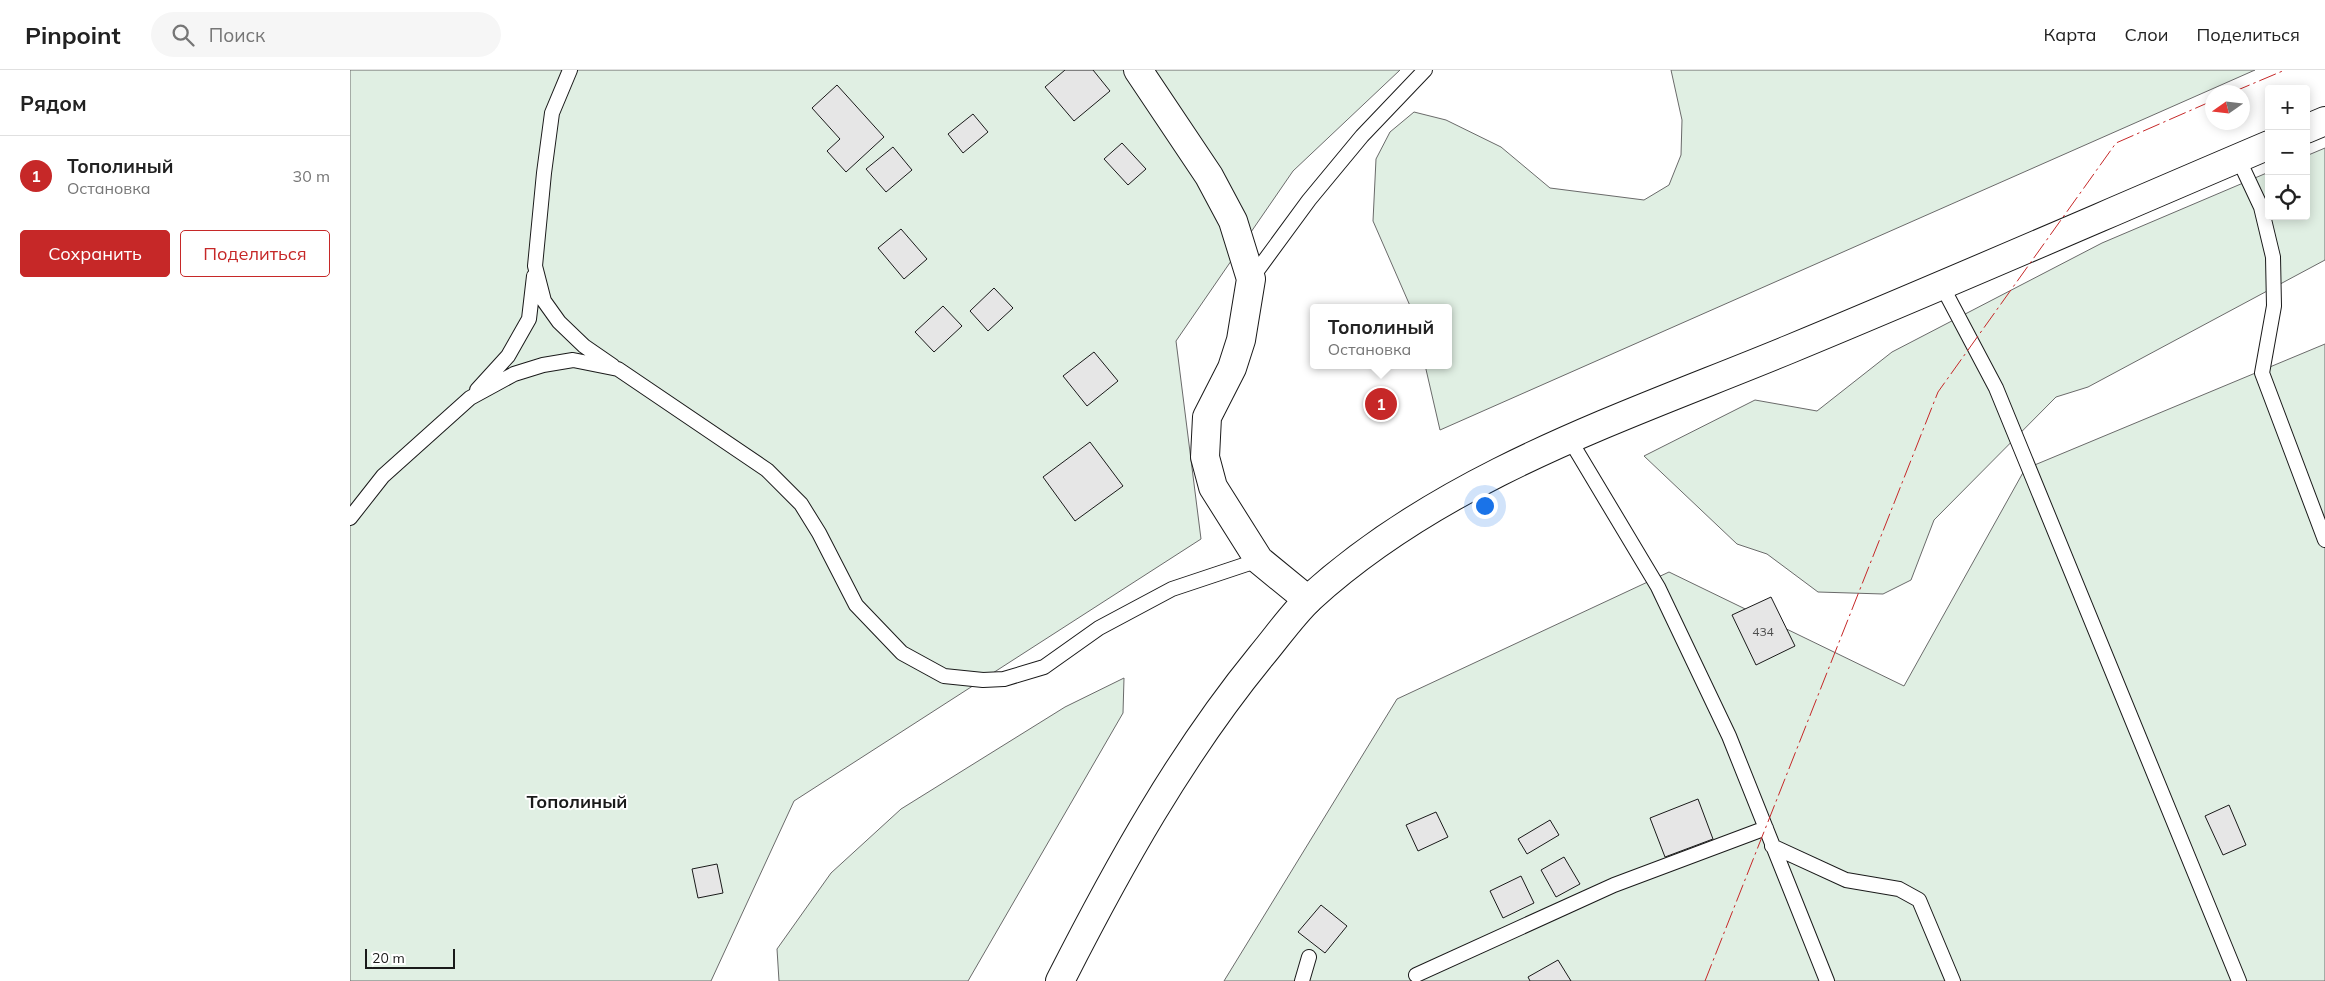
<!DOCTYPE html>
<html lang="ru">
<meta charset="utf-8">
<style>
:root{--surface:#fff;--page:#f6f6f6;--text:#222;--muted:#767676;--line:#e0e0e0;--accent:#c62828}
body{margin:0;font-family:Mulish,sans-serif;background:var(--page);color:var(--text)}
.controls{position:absolute;right:15px;top:15px;display:grid;overflow:hidden;border-radius:5px;box-shadow:0 2px 12px #0003}
.controls button{width:45px;height:45px;display:grid;place-items:center;padding:0;border:0;border-bottom:1px solid var(--line);background:var(--surface);color:var(--text);font:25px sans-serif}
.compass{position:absolute;left:1855px;top:15px;width:45px;height:45px;border-radius:50%;background:var(--surface);box-shadow:0 2px 12px #0003;rotate:256deg}
.scale{position:absolute;left:15px;bottom:12px;width:90px;box-sizing:border-box;padding-left:5px;border:2px solid #1a1a1a;border-top:0;font-size:14px;line-height:18px;white-space:nowrap;color:#1a1a1a;-webkit-text-stroke:4px #fff;paint-order:stroke}
.you{position:absolute;left:1134px;top:435px;width:18px;height:18px;margin:-12px;border:4px solid #fff;border-radius:50%;background:#1a73e8;box-shadow:0 0 0 8px #1a73e833}
.badge{display:grid;place-items:center;width:32px;height:32px;border-radius:50%;background:var(--accent);color:#fff;font-size:16px;font-weight:700}
.pin{position:absolute;translate:-50% -50%;border:2px solid #fff;box-shadow:0 1px 5px #0006}
.popup{position:absolute;left:960px;top:234px;width:142px;height:65px;box-sizing:border-box;display:grid;place-content:center;border-radius:5px;background:var(--surface);filter:drop-shadow(0 1px 4px #0005);font-size:16px;white-space:nowrap;color:var(--muted)}
.popup b{font-size:19px;color:var(--text)}
.popup::after{content:'';position:absolute;left:50%;top:100%;margin-left:-10px;border:10px solid transparent;border-top-color:var(--surface)}
.list{margin:0;padding:0;list-style:none}
h2{display:flex;justify-content:space-between;align-items:center;height:65px;margin:0;padding:0 20px;font-size:21px}
h2 small{font-size:16px;font-weight:400;color:var(--muted)}
.list li{display:grid;grid-template-columns:32px 1fr auto;gap:15px;align-items:center;box-sizing:border-box;height:80px;padding:0 20px;border-top:1px solid var(--line)}
.list b{display:block;font-size:19px;white-space:nowrap}
.list p{margin:0;font-size:16px;white-space:nowrap;color:var(--muted)}
.list em{font-size:16px;font-style:normal;color:var(--muted)}
.actions{display:flex;gap:10px;padding:15px 20px}
.actions a{flex:1;padding:11px 0;border:1px solid var(--accent);border-radius:5px;text-align:center;font-size:18px;color:var(--accent)}
.actions .main{background:var(--accent);color:#fff}
.icon{flex:none;width:28px;height:28px;fill:none;stroke:currentColor;stroke-width:2;stroke-linecap:round;stroke-linejoin:round}
.map{position:relative;flex:none;width:1975px;height:911px;overflow:hidden}
header{display:flex;align-items:center;gap:30px;box-sizing:border-box;height:70px;padding:0 25px;background:var(--surface);border-bottom:1px solid var(--line)}
header strong{font-size:24px}
nav{display:flex;gap:28px;margin-inline-start:auto;font-size:18px}
.search{width:350px;height:45px;background:var(--page);display:flex;align-items:center;gap:12px;box-sizing:border-box;padding:0 18px;border-radius:28px;color:var(--muted);font-size:19px}
main{display:flex}
aside{flex:1;background:var(--surface)}
.map>svg:first-child{display:block}
.green{fill:#e0efe3;stroke:#6a6a6a}
.building{fill:#e6e6e6;stroke:#1a1a1a}
.lines{fill:none;stroke-linecap:round;stroke-linejoin:round}
.lane-casing{stroke:#1a1a1a;stroke-width:16}
.street-casing{stroke:#1a1a1a;stroke-width:30}
.secondary-casing{stroke:#1a1a1a;stroke-width:30}
.lane{stroke:#fff;stroke-width:14}
.street{stroke:#fff;stroke-width:28}
.secondary{stroke:#fff;stroke-width:28}
.power{stroke:#c62828;stroke-width:1;stroke-dasharray:18 4 2.5 4;stroke-linecap:butt}
.labels{text-anchor:middle;dominant-baseline:central;stroke-width:4;stroke-linejoin:round;paint-order:stroke}
.number-label{font-size:12px;fill:#4d4d4d}
.quarter-label{font-size:18px;font-weight:bold;fill:#1a1a1a;stroke:#fff}
</style>
<header>
<strong>Pinpoint</strong>
<div class="search"><svg class="icon" aria-label="search" viewBox="0 0 24 24"><circle cx="10" cy="10" r="6"/><path d="M15 15l6 6"/></svg>Поиск</div>
<nav><a>Карта</a><a>Слои</a><a>Поделиться</a></nav>
</header>
<main>
<aside>
<h2>Рядом<small></small></h2>
<ul class="list">
<li><span class="badge">1</span><div><b>Тополиный</b><p>Остановка</p></div><em>30 m</em></li>
</ul>
<div class="actions"><a class="main">Сохранить</a><a>Поделиться</a></div>
</aside>
<div class="map">
<svg width="1975" height="911" viewBox="0 0 1975 911">
<rect width="100%" height="100%" fill="#fff"/>
<path class="green" d="M0,0H1050L943,101L826,271L851,469L444,731L361,911H0Z
M1321,0H1905L1090,360L1075,295H1098V238H1061L1023,151L1026,89L1040,62L1064,42L1096,50L1151,77L1200,118L1294,130L1319,115L1331,85L1332,50Z
M1975,78V190L1738,317L1706,327L1584,450L1561,510L1533,524L1468,522L1417,484L1387,474L1294,386L1405,330L1467,341L1542,282L1752,173L1919,102V146H1956V86Z
M1975,274V911H874L1047,629L1319,502L1554,616L1675,399Z
M774,608L773,643L618,911H429L427,879L481,803L551,739L715,637Z"/>
<path class="building" d="M715,0H743L760,21L724,51L695,17Z
M487,15L534,67L496,102L477,81L490,69L462,38Z
M623,44L638,62L613,83L598,64Z
M772,73L796,99L778,115L754,89Z
M543,77L562,100L536,122L516,99Z
M551,159L577,189L554,209L528,178Z
M644,218L663,238L638,261L620,241Z
M593,236L612,256L584,282L565,262Z
M744,282L768,311L737,336L713,306Z
M740,372L773,416L725,451L693,407Z
M1421,527L1445,576L1406,595L1382,545Z
M1348,729L1363,769L1315,787L1300,748Z
M1879,735L1896,775L1873,785L1855,746Z
M1086,742L1098,767L1068,781L1056,755Z
M1200,750L1209,765L1177,784L1168,769Z
M1214,787L1230,814L1206,827L1191,800Z
M367,794L373,823L348,828L342,799Z
M1171,806L1184,833L1153,848L1140,821Z
M971,835L997,856L975,883L948,862Z
M1208,890L1221,911H1180L1178,907Z"/>
<g class="lines">
<g class="lane-casing">
<path id="lane" d="M220,0L202,43L194,103L185,196L194,231L209,252L234,276L263,296
M1888,88L1911,137L1923,187L1924,236L1912,303L1975,470
M901,209L959,130L1012,66L1075,0
M1592,216L1646,318L1889,911
M127,320L158,286L179,249L184,206
M1220,370L1308,517L1379,666L1477,911
M0,448L33,406L120,328L164,304L193,295L223,290L268,299L417,400L451,434L469,463L506,535L552,583L594,606L633,610L654,609L694,597L749,558L822,519L909,490
M1422,776L1496,810L1549,819L1569,830L1603,911
M1066,905L1264,815L1416,758
M952,911L959,887"/>
</g>
<g class="street-casing">
<path id="street" d="M788,0L859,106L883,151L901,209L891,270L882,298L857,347L855,387L863,417L909,490L958,530"/>
</g>
<g class="secondary-casing">
<path id="secondary" d="M1956,59L1975,51
M710,911C768,797 830,685 911,586C927,567 942,545 960,528C1095,405 1275,347 1440,279C1600,213 1759,143 1919,75"/>
</g>
<use href="#lane" class="lane"/>
<use href="#street" class="street"/>
<use href="#secondary" class="secondary"/>
<path class="power" d="M1883,22L1935,0
M1355,911L1588,322L1766,73L1862,31"/>
</g>
<g class="labels">
<g class="number-label">
<text x="1413" y="561">434</text>
</g>
<g class="quarter-label">
<text x="227" y="731">Тополиный</text>
</g>
</g>
</svg>
<div class="controls">
<button>+</button>
<button>−</button>
<button><svg class="icon" aria-label="locate" viewBox="0 0 24 24"><circle cx="12" cy="12" r="6"/><path d="M12 2v4M12 18v4M2 12h4M18 12h4"/></svg></button>
</div>
<svg class="compass" viewBox="-18 -18 36 36"><path d="M0-13l5 13h-10z" fill="#e53935"/><path d="M0 13l5-13h-10z" fill="#767676"/></svg>
<div class="scale">20 m</div>
<div class="you"></div>
<div class="pin badge" style="left:1031px;top:334px">1</div>
<div class="popup"><b>Тополиный</b>Остановка</div>
</div>
</main>
